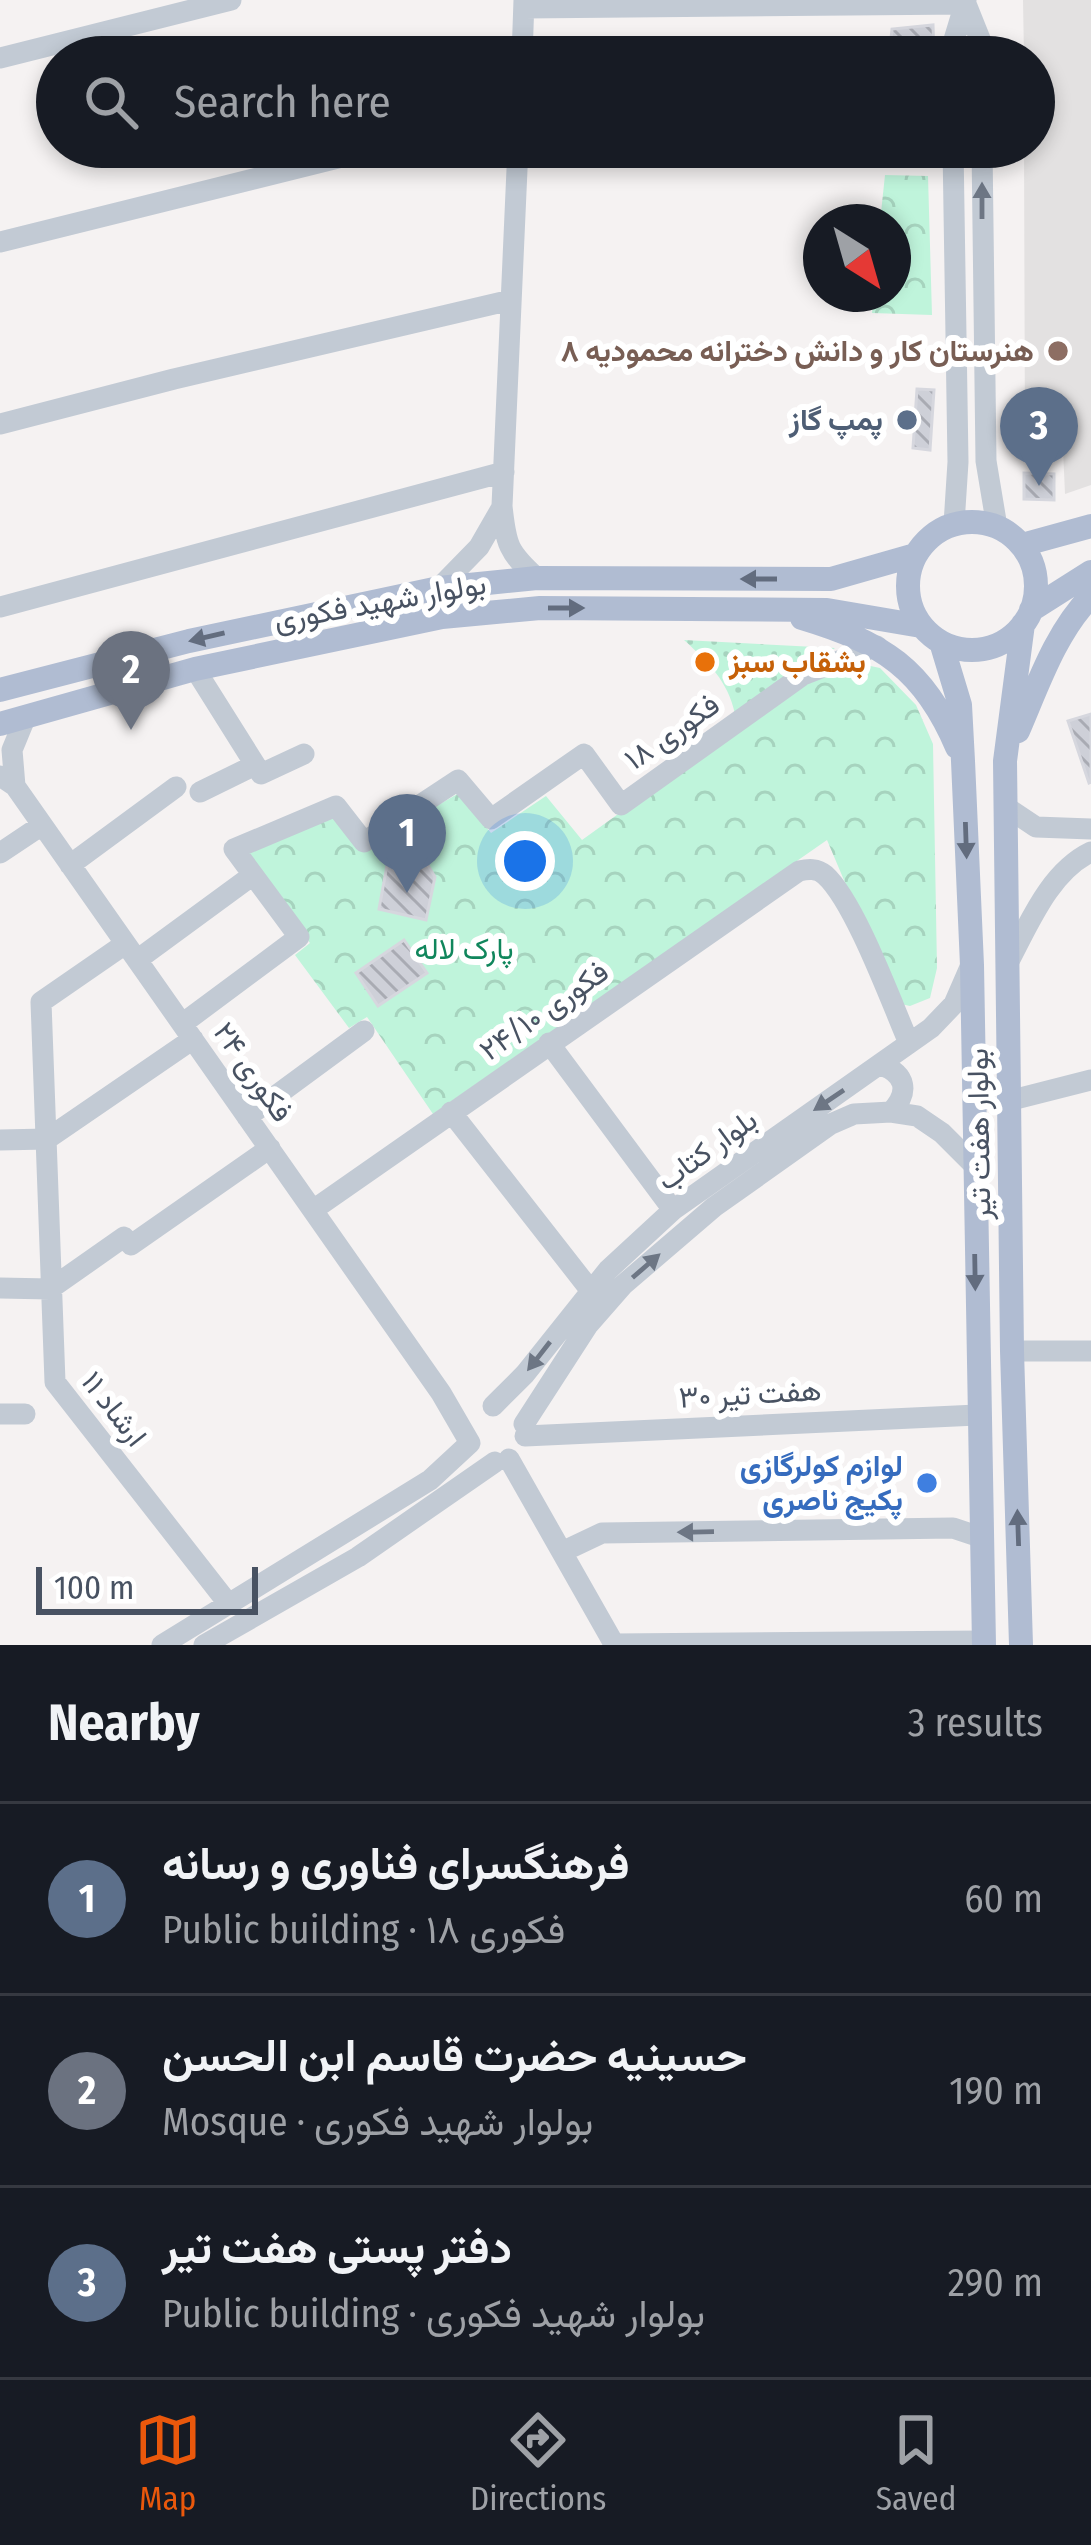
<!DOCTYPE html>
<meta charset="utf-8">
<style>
:root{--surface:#171b24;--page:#242831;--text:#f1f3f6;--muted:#9ea1a6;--line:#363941;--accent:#ea580c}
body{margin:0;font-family:"Fira Sans Condensed",Vazirmatn,sans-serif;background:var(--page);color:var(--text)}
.compass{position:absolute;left:803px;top:204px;width:108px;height:108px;border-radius:50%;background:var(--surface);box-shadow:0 6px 18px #0003;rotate:143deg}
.scale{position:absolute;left:36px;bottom:30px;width:222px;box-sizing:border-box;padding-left:12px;border:6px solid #485262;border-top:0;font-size:33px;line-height:42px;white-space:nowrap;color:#485262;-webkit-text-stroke:9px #fff;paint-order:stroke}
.you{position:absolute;left:525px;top:861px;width:42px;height:42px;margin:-30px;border:9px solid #fff;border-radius:50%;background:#1a73e8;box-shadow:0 0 0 18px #1a73e833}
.badge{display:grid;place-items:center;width:78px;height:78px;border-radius:50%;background:var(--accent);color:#fff;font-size:39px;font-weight:700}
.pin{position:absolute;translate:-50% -99px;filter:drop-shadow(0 3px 6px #0008)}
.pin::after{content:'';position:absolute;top:63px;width:42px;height:36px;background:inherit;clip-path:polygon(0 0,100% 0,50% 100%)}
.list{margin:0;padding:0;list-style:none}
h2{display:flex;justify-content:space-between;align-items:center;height:156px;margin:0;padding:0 48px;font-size:51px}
h2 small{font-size:39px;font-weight:400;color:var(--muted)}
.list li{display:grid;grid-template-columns:78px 1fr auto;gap:36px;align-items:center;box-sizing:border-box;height:192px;padding:0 48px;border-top:3px solid var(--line)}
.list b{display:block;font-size:45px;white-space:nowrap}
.list p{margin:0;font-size:39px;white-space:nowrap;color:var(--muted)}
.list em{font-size:39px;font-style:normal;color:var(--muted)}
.icon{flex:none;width:66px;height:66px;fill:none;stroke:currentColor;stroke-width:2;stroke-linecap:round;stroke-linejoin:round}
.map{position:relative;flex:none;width:1091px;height:1645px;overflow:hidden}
.search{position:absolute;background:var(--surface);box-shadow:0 6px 18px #0003;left:36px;right:36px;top:36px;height:132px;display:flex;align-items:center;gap:30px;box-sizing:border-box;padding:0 42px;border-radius:66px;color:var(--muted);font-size:45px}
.sheet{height:732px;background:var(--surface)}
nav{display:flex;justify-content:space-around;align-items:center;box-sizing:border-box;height:168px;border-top:3px solid var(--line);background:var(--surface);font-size:33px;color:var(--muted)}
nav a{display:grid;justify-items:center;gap:6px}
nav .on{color:var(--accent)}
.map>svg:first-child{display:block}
.education{fill:#e3e1e1}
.grass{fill:url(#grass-dots)}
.forest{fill:url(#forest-crowns)}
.building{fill:url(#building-back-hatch);stroke:#d6d7de;stroke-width:3}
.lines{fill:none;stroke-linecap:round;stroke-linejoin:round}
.minor{stroke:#c2cad4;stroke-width:21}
.major{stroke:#b0bcd2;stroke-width:24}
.oneway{fill:#6d7684}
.oneway2{fill:#626c7e}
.education-dot{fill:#8d6e63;stroke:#fff;stroke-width:4.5}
.service-dot{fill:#5c6f8a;stroke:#fff;stroke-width:4.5}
.food-dot{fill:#e8710a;stroke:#fff;stroke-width:4.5}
.shop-dot{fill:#3f7fe0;stroke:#fff;stroke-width:4.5}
.labels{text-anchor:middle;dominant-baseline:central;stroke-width:12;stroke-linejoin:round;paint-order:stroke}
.education-label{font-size:30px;font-weight:bold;fill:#785e54;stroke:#fff;text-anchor:end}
.service-label{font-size:30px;font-weight:bold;fill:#4e5e75;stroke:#fff;text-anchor:end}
.street-label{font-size:30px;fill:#485262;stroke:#fff}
.food-label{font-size:30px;font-weight:bold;fill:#c56008;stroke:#fff;text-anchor:start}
.park-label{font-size:30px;fill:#10865c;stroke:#fff}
.shop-label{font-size:30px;font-weight:bold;fill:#366cbe;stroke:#fff;text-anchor:end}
</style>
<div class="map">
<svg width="1091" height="1645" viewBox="0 0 1091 1645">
<defs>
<pattern id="grass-dots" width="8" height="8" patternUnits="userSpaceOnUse" patternTransform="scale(3)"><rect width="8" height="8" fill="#bff4db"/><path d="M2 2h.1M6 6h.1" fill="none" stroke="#a6d3be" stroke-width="1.8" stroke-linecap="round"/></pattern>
<pattern id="forest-crowns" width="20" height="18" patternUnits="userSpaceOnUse" patternTransform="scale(3)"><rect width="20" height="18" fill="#bff4db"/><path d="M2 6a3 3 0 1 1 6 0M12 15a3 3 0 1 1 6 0" fill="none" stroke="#a6d3be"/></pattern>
<pattern id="building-back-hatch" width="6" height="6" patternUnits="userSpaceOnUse" patternTransform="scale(3)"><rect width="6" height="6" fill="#ced0d8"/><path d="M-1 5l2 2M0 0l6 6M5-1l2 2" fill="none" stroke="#a9abb3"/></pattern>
</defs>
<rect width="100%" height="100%" fill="#f5f2f2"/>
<path class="education" d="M1023,0H1091V485L1065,494L1063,449H1025L1024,147H1034V57H1024Z"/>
<path class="grass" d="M684,640L835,648L735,714C728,681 708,662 684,640Z"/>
<path class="forest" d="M885,175L928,176L932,315L872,313L874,294H893V222H880Z
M847,661L880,668L916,705L933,744L937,968L930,998L910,1006L896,1003L827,840L433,1114L367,1017L349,1028L295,955L310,943L243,853L330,813L359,851L459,793L491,833L546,796L582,840L806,679Z"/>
<path class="building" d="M933,25L934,57H889L892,29Z
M917,389L934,390L930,450L913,448Z
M1024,473L1054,474V500L1024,499Z
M1091,714V782L1089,783L1068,721Z
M414,842L435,877L426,920L379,909L388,860Z
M404,940L427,973L378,1006L356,973Z"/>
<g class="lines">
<path class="minor" d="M966,4L982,44V57
M524,8L966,4
M522,57L524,0
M953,57V43L966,0
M0,58L231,0
M518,147L502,506C506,545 508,552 537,578
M953,147L958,462L954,524
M982,147L986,461L997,527
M0,242L382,147
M0,424L174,379L511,300
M439,588L479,547L502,507
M0,607L504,472
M195,669L261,774L304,754
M0,776L15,786L441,1393L470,1443L430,1480L162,1645
M15,786L12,750L26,716
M200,792L255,765
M1006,807L1036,827L1091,829
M0,853L42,825
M70,865L176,787
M125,944L41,1002L55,1382L227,1602
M137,960L253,875
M1007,965C1028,926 1049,872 1091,852
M182,1024L299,937L234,849L336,806L364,842L458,780L491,819L584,754L621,805L803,675L877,646
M549,1043L673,1210
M881,1065C906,1074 910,1092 891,1112
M1008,1101L1091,1080
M451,1112L591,1291
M247,1117L364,1031
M0,1140L47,1139L193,1039
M313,1210L799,871C808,869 817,868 825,875C855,902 892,1004 909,1043
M131,1245L270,1148
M0,1288L50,1289L124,1237
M1012,1351H1091
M493,1406L525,1374L608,1270L673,1210L931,1028L954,1004L971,965
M0,1414H25
M524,1424L588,1325L623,1285L714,1207L831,1124L854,1114L891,1112L917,1116L942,1133L973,1164
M525,1436L977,1415
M509,1459L614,1644L984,1641
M564,1551L602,1533L953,1528L980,1537
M204,1645L358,1557L495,1462"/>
<path class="major" d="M908 586a64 64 0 1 1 128 0a64 64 0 1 1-128 0Z
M1022,545L1091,526
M1031,610L1091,572
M802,618C882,642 924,669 957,747
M941,642L960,705L963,761L972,965L984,1645
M0,690L189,641L439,588L537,578L831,579L915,555
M0,724L195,669L442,617L540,608L827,610L921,626
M1018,731C1038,685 1055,633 1091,596
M1021,1645L1012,1351L1005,761L1023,624"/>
</g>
<defs><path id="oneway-solid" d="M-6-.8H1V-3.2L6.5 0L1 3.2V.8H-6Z" transform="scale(3)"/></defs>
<g class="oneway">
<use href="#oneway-solid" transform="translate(982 201) rotate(-90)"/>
<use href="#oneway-solid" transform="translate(829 1100) rotate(146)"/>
<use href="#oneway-solid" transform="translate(646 1266) rotate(-41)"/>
<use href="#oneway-solid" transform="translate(539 1356) rotate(128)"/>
<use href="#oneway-solid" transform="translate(696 1532) rotate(179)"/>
</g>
<g class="oneway2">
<use href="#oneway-solid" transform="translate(759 579) rotate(-180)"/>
<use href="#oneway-solid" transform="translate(566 608)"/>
<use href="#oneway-solid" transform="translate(207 637) rotate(167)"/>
<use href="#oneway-solid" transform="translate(966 840) rotate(88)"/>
<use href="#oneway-solid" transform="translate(975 1272) rotate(89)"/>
<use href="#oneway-solid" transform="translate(1018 1528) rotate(-92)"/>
</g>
<circle class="education-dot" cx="1058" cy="351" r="12"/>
<circle class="service-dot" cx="907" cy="420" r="12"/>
<circle class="food-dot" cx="705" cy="662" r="12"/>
<circle class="shop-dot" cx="927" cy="1483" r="12"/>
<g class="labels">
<g class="education-label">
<text x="1034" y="351">هنرستان کار و دانش دخترانه محمودیه ۸</text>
</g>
<g class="service-label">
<text x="883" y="420">پمپ گاز</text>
</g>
<g class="street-label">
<text transform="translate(380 602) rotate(-10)">بولوار شهید فکوری</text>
<text transform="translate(672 732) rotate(-35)">فکوری ١٨</text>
<text transform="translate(544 1011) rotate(-35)">فکوری ۲۴/۱۰</text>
<text transform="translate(253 1072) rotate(55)">فکوری ۲۴</text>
<text transform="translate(979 1134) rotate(-91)">بولوار هفت تیر</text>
<text transform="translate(707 1150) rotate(-36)">بلوار کتاب</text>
<text transform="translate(750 1394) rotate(-3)">هفت تیر ۳۰</text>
<text transform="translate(114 1409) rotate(52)">ارشاد ۱۱</text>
</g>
<g class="food-label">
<text x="729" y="662">بشقاب سبز</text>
</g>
<g class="park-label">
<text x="464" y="949">پارک لاله</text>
</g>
<g class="shop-label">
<text x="903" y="1466">لوازم کولرگازی<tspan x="903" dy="34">پکیج ناصری</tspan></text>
</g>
</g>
</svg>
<svg class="compass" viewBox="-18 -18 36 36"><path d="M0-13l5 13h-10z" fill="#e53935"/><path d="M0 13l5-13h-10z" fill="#9ea1a6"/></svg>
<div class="scale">100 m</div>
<div class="you"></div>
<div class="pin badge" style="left:407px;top:893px;background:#5c6f8a">1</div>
<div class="pin badge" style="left:131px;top:730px;background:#6b7280">2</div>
<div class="pin badge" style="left:1039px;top:486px;background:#5c6f8a">3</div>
<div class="search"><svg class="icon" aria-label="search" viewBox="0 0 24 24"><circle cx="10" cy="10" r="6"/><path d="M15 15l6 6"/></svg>Search here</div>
</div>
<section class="sheet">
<h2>Nearby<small>3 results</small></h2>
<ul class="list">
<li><span class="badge" style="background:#5c6f8a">1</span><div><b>فرهنگسرای فناوری و رسانه</b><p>Public building · فکوری ١٨</p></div><em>60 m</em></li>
<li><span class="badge" style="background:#6b7280">2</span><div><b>حسینیه حضرت قاسم ابن الحسن</b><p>Mosque · بولوار شهید فکوری</p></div><em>190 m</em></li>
<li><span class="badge" style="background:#5c6f8a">3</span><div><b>دفتر پستی هفت تیر</b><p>Public building · بولوار شهید فکوری</p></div><em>290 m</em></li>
</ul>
</section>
<nav>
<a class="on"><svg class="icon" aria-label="map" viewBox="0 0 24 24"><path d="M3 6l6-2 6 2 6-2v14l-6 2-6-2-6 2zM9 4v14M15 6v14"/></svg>Map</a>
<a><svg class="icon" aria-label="directions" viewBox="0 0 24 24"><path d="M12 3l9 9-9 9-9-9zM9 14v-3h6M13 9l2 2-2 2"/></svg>Directions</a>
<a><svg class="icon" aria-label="saved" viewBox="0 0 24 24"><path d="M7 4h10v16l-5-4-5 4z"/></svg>Saved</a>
</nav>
